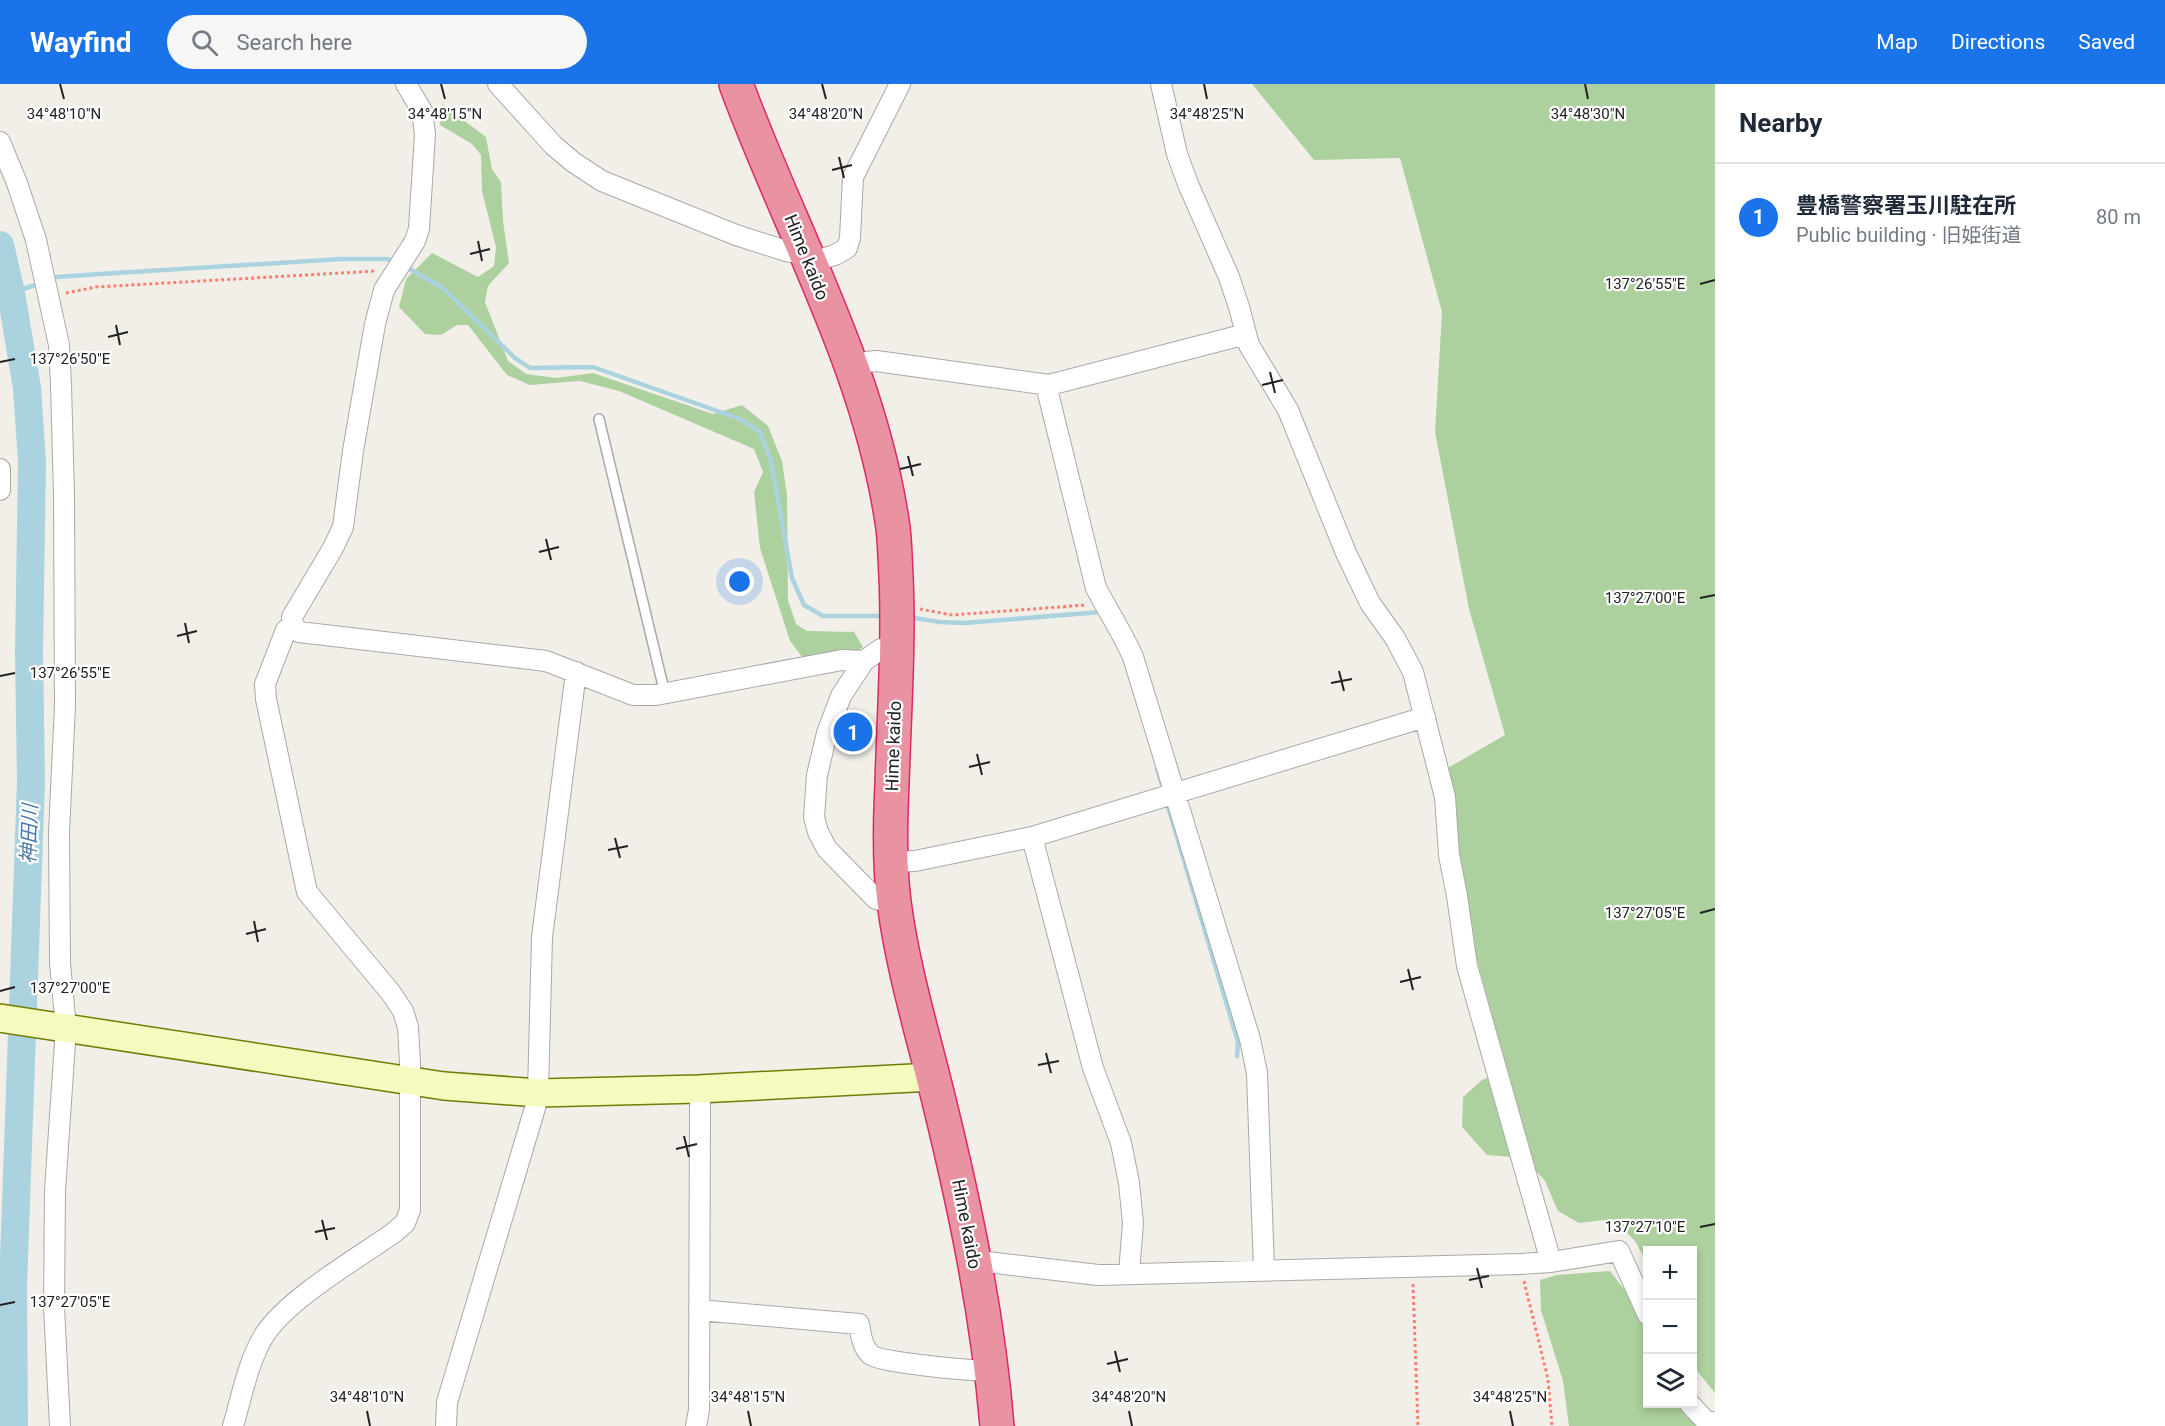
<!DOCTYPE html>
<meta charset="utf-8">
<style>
:root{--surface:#fff;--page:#f6f6f7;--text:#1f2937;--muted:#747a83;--line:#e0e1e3;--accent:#1a73e8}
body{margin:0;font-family:Roboto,"Noto Sans JP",sans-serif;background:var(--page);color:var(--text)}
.controls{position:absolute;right:18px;bottom:18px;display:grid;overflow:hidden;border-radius:0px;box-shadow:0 3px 9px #0003}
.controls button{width:54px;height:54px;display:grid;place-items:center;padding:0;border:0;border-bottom:2px solid var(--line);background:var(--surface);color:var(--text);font:30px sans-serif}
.you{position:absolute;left:740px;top:498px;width:21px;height:21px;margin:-15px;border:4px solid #fff;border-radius:50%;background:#1a73e8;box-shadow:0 0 0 9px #1a73e833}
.badge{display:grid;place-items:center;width:39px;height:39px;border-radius:50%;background:var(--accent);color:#fff;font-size:20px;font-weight:700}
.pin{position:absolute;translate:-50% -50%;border:3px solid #fff;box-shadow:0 2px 6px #0006}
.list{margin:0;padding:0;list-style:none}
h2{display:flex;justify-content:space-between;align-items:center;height:78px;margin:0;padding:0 24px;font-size:26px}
h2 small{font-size:20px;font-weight:400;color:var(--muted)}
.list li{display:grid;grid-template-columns:39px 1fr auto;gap:18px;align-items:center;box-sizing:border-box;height:108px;padding:0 24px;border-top:2px solid var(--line)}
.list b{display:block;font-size:22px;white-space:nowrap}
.list p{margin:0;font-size:20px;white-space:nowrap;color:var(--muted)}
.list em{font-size:20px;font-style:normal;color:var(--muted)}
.icon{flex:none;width:33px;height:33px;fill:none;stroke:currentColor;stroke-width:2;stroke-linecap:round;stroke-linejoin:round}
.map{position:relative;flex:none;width:1715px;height:1342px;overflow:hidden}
header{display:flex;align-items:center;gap:36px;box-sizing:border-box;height:84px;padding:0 30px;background:var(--accent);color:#fff}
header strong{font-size:28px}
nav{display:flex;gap:33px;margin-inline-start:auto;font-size:21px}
.search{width:420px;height:54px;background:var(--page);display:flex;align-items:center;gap:15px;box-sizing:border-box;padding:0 21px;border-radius:33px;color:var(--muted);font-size:22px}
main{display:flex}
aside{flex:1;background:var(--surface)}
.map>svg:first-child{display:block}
.forest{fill:#add19e}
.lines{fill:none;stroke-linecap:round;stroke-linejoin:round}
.stream{stroke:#aad3df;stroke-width:4.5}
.river{stroke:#aad3df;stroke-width:28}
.lane-casing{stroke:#a9a9a9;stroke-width:12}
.street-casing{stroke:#a9a9a9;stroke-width:22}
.secondary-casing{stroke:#707d05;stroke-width:30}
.highway-casing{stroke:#dc2a67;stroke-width:36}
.path{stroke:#fa8072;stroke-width:3;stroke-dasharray:3 3;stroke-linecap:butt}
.lane{stroke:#fff;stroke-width:9}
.street{stroke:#fff;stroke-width:20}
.secondary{stroke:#f7fabf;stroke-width:27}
.highway{stroke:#e892a2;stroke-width:33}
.ticks{fill:none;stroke:#222;stroke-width:2}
.labels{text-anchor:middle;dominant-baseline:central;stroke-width:4.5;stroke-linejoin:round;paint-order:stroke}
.street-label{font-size:18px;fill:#222;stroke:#fff}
.water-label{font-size:20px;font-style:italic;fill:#4a7aab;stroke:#fff}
.ticks-label{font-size:15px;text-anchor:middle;fill:#222;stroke:#fff;stroke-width:4.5;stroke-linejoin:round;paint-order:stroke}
</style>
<header>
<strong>Wayfind</strong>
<div class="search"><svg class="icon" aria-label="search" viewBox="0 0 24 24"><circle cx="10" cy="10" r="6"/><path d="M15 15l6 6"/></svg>Search here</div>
<nav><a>Map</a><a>Directions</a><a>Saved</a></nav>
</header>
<main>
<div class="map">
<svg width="1715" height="1342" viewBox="0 0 1715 1342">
<rect width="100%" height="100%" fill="#f2efe9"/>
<path class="forest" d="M1252,0H1715V1309L1693,1282L1692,1166H1648L1647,1179L1635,1157L1613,1135L1579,1139L1558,1127L1545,1097L1525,1074L1487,1071L1462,1043L1463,1013L1482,996L1504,987L1498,953L1470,850L1446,685L1505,651L1469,525L1435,348L1442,228L1400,74L1314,76Z
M442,20L486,53L492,85L501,98L503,137L509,179L488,202L485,218L508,277L526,290L556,294L593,289L713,330L742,321L768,342L782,377L787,411L788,516L796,540L807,547L854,548L863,563L854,570L803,574L790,557L760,464L754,408L763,388L754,365L619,307L580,297L530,301L507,291L468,241H457L441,251L425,250L399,223L406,195L432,169L478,193L494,182L496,163L482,107L481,71L472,60L440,41Z
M1610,1187L1627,1209L1647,1250L1648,1320H1692L1715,1342H1569L1563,1297L1541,1226L1540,1196L1557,1191Z"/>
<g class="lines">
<path class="stream" d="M404,182L443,204L515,274L530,284L593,283L740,335L760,348L771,377L792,494L804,521L823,532H884
M49,196L57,193L100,190L341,175H387L396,178
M11,209L41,199
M908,533L940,538L965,539L1101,528V530
M1157,684L1164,708
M1167,719L1238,958L1237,972"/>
<path class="river" d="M0,161L11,209L27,304L32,378L29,569L31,697L13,1202L14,1342"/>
<g class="lane-casing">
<path id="lane" d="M599,335L665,610"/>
</g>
<g class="street-casing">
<path id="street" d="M498,0L553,61L573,78L602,97L736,151L786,167L807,171L818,176L835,171L847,164L850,154L853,93L900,0
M1161,0L1177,70L1188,100L1229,193L1239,223L1249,261L1288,326L1346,469L1370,519L1395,554L1413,588L1445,713L1449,771L1457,812L1467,882L1551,1178
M0,58L17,99L36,156L59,261L61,301L64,411L65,622L59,748L60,879L66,944L55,1106L54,1223L60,1342
M851,280L876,277L1049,301L1246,250
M1049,301L1048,309L1096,504C1108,527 1122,548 1133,573L1250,955L1257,989L1264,1186
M0,385V406
M293,541L299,548L546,577L633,611H656L842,576L864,577
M1032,753L1093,984L1121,1059L1129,1099L1133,1139L1129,1189
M891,778L915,777L1032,753L1425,633
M894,819L876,815L827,765L818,748L814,733L817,691L827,649L841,612L864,577L881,565L897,562
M975,1179L987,1178L1098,1191L1521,1180L1551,1178L1619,1167L1648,1231
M699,1226L859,1240C861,1251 862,1263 871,1271C881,1279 975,1287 993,1287
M1690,1320L1705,1336L1715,1339
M233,1342C242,1312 248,1277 265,1250C288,1215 356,1175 392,1150L405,1139L410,1126V979L408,943L403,927L391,909L307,808L266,615L265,600L286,546L293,541L292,533L333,464L343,443L353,367L375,240L384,206L415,157L419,145L425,50L422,27L406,0
M446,1342L447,1318L454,1295L535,1024L538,1009L542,853L576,588
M696,1342L699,1326L700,1019L698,1005"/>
</g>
<g class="secondary-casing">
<path id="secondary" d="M0,934L444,1002L538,1009L698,1005L933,993"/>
</g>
<g class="highway-casing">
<path id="highway" d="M736,0C790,147 871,286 893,444C895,460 895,476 896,492C899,561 894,631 892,700C890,740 889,779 894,818C903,887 924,954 940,1021C966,1127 988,1233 997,1342"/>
</g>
<path class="path" d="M66,209L96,203L376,187
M920,525L952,531L1086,521
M1524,1197L1548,1295L1552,1342
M1413,1200L1418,1342"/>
<use href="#lane" class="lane"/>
<use href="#street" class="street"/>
<use href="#secondary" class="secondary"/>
<use href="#highway" class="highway"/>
</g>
<path class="ticks" d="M60,0L64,15M441,0L445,15M822,0L826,15M1204,0L1207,15M1585,0L1588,15M839,73L844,94M832,86L852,81M478,157L482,177M470,170L490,165M1700,200L1715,196M116,241L120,261M108,253L128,248M0,278L15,275M1270,288L1275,309M1262,301L1283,296M908,372L913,392M900,385L921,380M546,455L551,476M539,468L559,463M1700,514L1715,511M185,539L189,559M177,552L197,547M1339,587L1344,607M0,592L15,589M1331,599L1352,595M977,670L982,691M969,683L990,678M615,754L620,774M608,766L628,762M1700,829L1715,825M254,837L258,858M246,850L266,845M1408,885L1413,906M1400,898L1421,893M0,907L15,903M1046,969L1051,989M1038,981L1059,977M684,1052L689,1073M676,1065L697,1060M322,1136L327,1156M1700,1143L1715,1140M315,1148L335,1144M1477,1184L1482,1204M1469,1196L1489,1192M0,1221L15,1218M1115,1267L1120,1288M1107,1280L1128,1275M367,1327L370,1342M748,1327L751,1342M1129,1327L1132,1342M1510,1327L1513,1342"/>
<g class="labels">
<g class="street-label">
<text transform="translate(807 173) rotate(68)">Hime kaido</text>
<text transform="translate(893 662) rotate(-88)">Hime kaido</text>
<text transform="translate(967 1140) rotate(79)">Hime kaido</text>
</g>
<g class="water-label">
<text transform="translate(29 750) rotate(-88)">神田川</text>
</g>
</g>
<g class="ticks-label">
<text x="64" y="35">34°48'10"N</text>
<text x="445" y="35">34°48'15"N</text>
<text x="826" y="35">34°48'20"N</text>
<text x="1207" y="35">34°48'25"N</text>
<text x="1588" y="35">34°48'30"N</text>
<text x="1645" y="205">137°26'55"E</text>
<text x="70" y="280">137°26'50"E</text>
<text x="1645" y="519">137°27'00"E</text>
<text x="70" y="594">137°26'55"E</text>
<text x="1645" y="834">137°27'05"E</text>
<text x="70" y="909">137°27'00"E</text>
<text x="1645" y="1148">137°27'10"E</text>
<text x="70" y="1223">137°27'05"E</text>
<text x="367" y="1318">34°48'10"N</text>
<text x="748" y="1318">34°48'15"N</text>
<text x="1129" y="1318">34°48'20"N</text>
<text x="1510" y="1318">34°48'25"N</text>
</g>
</svg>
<div class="controls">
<button>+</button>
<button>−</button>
<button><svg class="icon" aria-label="layers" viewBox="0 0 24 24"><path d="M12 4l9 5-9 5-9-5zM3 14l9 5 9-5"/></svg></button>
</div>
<div class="you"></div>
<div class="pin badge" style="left:853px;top:648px">1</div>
</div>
<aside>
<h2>Nearby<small></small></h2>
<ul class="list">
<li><span class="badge">1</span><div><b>豊橋警察署玉川駐在所</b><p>Public building · 旧姫街道</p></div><em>80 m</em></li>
</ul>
</aside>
</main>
